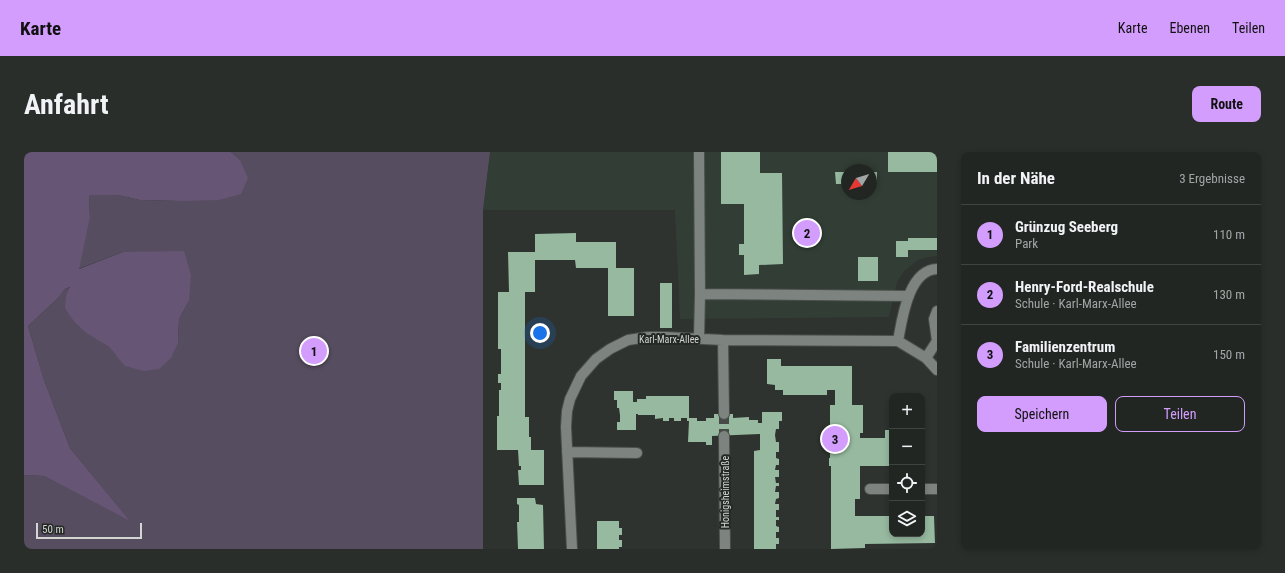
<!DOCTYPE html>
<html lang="de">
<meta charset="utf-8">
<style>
:root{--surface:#222623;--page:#2a2e2b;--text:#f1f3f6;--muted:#a2a5a6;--line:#3f4341;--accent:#d29dfd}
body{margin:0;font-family:"Roboto Condensed",sans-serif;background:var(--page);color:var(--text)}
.controls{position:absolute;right:12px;bottom:12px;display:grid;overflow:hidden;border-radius:8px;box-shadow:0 2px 6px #0003}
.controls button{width:36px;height:36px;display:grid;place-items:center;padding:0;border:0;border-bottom:1px solid var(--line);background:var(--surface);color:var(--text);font:20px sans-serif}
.compass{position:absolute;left:817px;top:12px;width:36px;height:36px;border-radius:50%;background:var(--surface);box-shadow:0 2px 6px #0003;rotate:232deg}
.scale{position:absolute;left:12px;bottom:10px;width:106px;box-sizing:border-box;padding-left:4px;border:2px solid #d2d5d2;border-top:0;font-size:11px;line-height:14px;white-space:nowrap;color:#d2d5d2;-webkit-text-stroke:3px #242925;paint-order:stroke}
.you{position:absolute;left:516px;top:181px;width:14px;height:14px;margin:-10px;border:3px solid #fff;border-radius:50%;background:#1a73e8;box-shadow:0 0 0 6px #1a73e833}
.badge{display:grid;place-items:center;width:26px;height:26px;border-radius:50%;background:var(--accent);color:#111;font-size:13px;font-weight:700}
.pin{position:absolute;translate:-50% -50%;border:2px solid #fff;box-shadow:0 1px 4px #0006}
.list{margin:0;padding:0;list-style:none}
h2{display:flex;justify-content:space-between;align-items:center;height:52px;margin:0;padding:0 16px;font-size:17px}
h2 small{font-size:13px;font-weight:400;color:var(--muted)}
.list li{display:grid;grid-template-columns:26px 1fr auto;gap:12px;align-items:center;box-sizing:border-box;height:60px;padding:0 16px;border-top:1px solid var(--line)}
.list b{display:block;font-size:15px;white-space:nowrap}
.list p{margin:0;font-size:13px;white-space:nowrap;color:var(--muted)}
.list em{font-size:13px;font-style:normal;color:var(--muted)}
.actions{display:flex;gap:8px;padding:12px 16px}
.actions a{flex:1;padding:9px 0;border:1px solid var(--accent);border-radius:8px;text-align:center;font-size:14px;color:var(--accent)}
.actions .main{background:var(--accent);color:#111}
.icon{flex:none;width:22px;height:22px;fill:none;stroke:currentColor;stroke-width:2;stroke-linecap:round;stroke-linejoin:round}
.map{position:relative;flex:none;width:913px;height:397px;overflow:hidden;border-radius:8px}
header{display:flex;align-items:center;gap:24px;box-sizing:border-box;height:56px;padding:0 20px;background:var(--accent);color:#111}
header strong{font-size:19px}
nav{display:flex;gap:22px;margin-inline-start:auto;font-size:14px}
.intro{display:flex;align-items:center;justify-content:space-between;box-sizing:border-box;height:96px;padding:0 24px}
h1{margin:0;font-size:28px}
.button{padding:10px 18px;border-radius:8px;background:var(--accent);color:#111;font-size:14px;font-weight:700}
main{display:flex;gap:24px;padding:0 24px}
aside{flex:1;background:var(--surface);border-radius:8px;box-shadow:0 2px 6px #0003}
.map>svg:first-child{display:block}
.built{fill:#323e35;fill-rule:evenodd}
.green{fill:#574d60}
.forest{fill:#665574}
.building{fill:#96b99f}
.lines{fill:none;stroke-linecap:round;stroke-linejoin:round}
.minor-tunnel{stroke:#474b47;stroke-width:10;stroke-dasharray:10 5;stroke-linecap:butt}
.minor-casing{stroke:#4b4f4b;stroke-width:12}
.minor{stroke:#7d847f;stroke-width:10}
.labels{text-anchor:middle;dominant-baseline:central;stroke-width:4;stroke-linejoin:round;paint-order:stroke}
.street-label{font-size:10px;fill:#d2d5d2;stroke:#242925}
</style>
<header>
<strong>Karte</strong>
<nav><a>Karte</a><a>Ebenen</a><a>Teilen</a></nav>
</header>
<div class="intro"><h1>Anfahrt</h1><a class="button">Route</a></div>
<main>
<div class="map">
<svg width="913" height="397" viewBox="0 0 913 397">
<rect width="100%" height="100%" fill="#2e332f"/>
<path class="built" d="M466,0H913V104L904,105L894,108L880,119L873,130L865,165L656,167L651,58H459ZM823,18H847V42H823Z"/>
<path class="green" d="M207,0H466L459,58V397H0V323L20,324L105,368L46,296L20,228L4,174L34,146L41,137L47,135L75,188L85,195L92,203L154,191L155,167L165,149L99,100L54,117L66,66L65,43H94L116,48L156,49L216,8Z"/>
<path class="forest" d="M0,0H207L216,8L224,26L217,42L195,48L156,49L116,48L94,43H65L66,66L55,117L99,100L160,99L167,123L165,149L155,167L154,191L147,206L135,217L120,219L101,214L85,195L61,180L49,168L41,156L42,144L46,135L41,137L34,146L4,174L20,228L46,296L106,369L20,324L0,323Z"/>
<path class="building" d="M697,0H736V21H758L759,112L735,113V122L720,123V103H715V92H720V52H697Z
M864,0H913V20H864Z
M811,20H823V32H812Z
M847,20H853V31H847Z
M552,81V90H592V116H610V164H584V116H552L551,108H511V140H501V265H505V285H507V298H520V333H495L494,318H497V314H495L494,298H473V264H475V238H477V231H474V222H477V197H474V140H485L484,100H511V82Z
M884,86H913V98H884V105H872V89H884Z
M834,105H854V129H834Z
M636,131H648V176H636Z
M743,207H757V214H828V253H839V281H836V286H861V278H868V314H836V347H831V364H868V382H898V364H910L911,391L841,392V396L807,397V314H805V306H806V253H811V238H803V243H759V238H751V233L743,232Z
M590,239H609V250H613V247H622V244H665V266H673V269H682V266H690V262H709V266L725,265V268H734V271H738V260H758V269H755V277H752L751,283L752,290H755V300H752V306L755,307V313H752L751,318H755V325H751L752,331H755V334H752L751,340H755V346L752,347L751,352H755V358H752V365H755V368H752V374L755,375V380H752V386H755V392H752V397H730V299L736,298V282L688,284V293H682V290H664L665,269H663V266H657V269H650V266H645V269H639V266L631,267V263H614V262H612V278H593V270H596V263L595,256H593V248H590Z
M493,346H511L512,352L519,353L520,397H494L493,370H495V353L493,352Z
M573,369H595V376H598V383H595V388H598V395H595V397H573Z"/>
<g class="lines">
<path class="minor-tunnel" d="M700,262V284"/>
<g class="minor-casing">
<path id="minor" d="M675,0L676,142
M675,186L676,142L885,144
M699,188L700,262
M874,189C878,168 884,118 913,117
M902,206L913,189L910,167L913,159
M700,284L701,397
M543,300L613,301
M846,337H868
M898,337H913
M548,397L542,275L543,259L546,247L557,224L572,207L586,197L604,188L624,185H641L699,188L874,189L902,206L913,218"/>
</g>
<use href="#minor" class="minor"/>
</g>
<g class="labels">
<g class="street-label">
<text x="645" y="187">Karl-Marx-Allee</text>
<text transform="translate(701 340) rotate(-90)">Honigsheimstraße</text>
</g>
</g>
</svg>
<div class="controls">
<button>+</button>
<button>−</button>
<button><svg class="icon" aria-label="locate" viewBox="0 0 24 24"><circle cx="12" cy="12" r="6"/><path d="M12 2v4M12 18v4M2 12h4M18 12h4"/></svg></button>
<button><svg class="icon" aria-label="layers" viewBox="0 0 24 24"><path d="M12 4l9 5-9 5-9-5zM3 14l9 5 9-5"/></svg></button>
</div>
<svg class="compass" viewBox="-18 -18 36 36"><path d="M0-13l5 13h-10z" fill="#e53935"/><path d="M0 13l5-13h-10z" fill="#a2a5a6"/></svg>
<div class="scale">50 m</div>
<div class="you"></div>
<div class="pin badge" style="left:290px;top:199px">1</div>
<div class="pin badge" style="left:783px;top:81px">2</div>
<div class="pin badge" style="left:811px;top:287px">3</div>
</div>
<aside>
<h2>In der Nähe<small>3 Ergebnisse</small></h2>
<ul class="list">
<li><span class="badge">1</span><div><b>Grünzug Seeberg</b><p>Park</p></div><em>110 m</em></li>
<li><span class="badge">2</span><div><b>Henry-Ford-Realschule</b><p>Schule · Karl-Marx-Allee</p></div><em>130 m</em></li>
<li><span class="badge">3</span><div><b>Familienzentrum</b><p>Schule · Karl-Marx-Allee</p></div><em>150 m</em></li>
</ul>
<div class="actions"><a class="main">Speichern</a><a>Teilen</a></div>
</aside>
</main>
